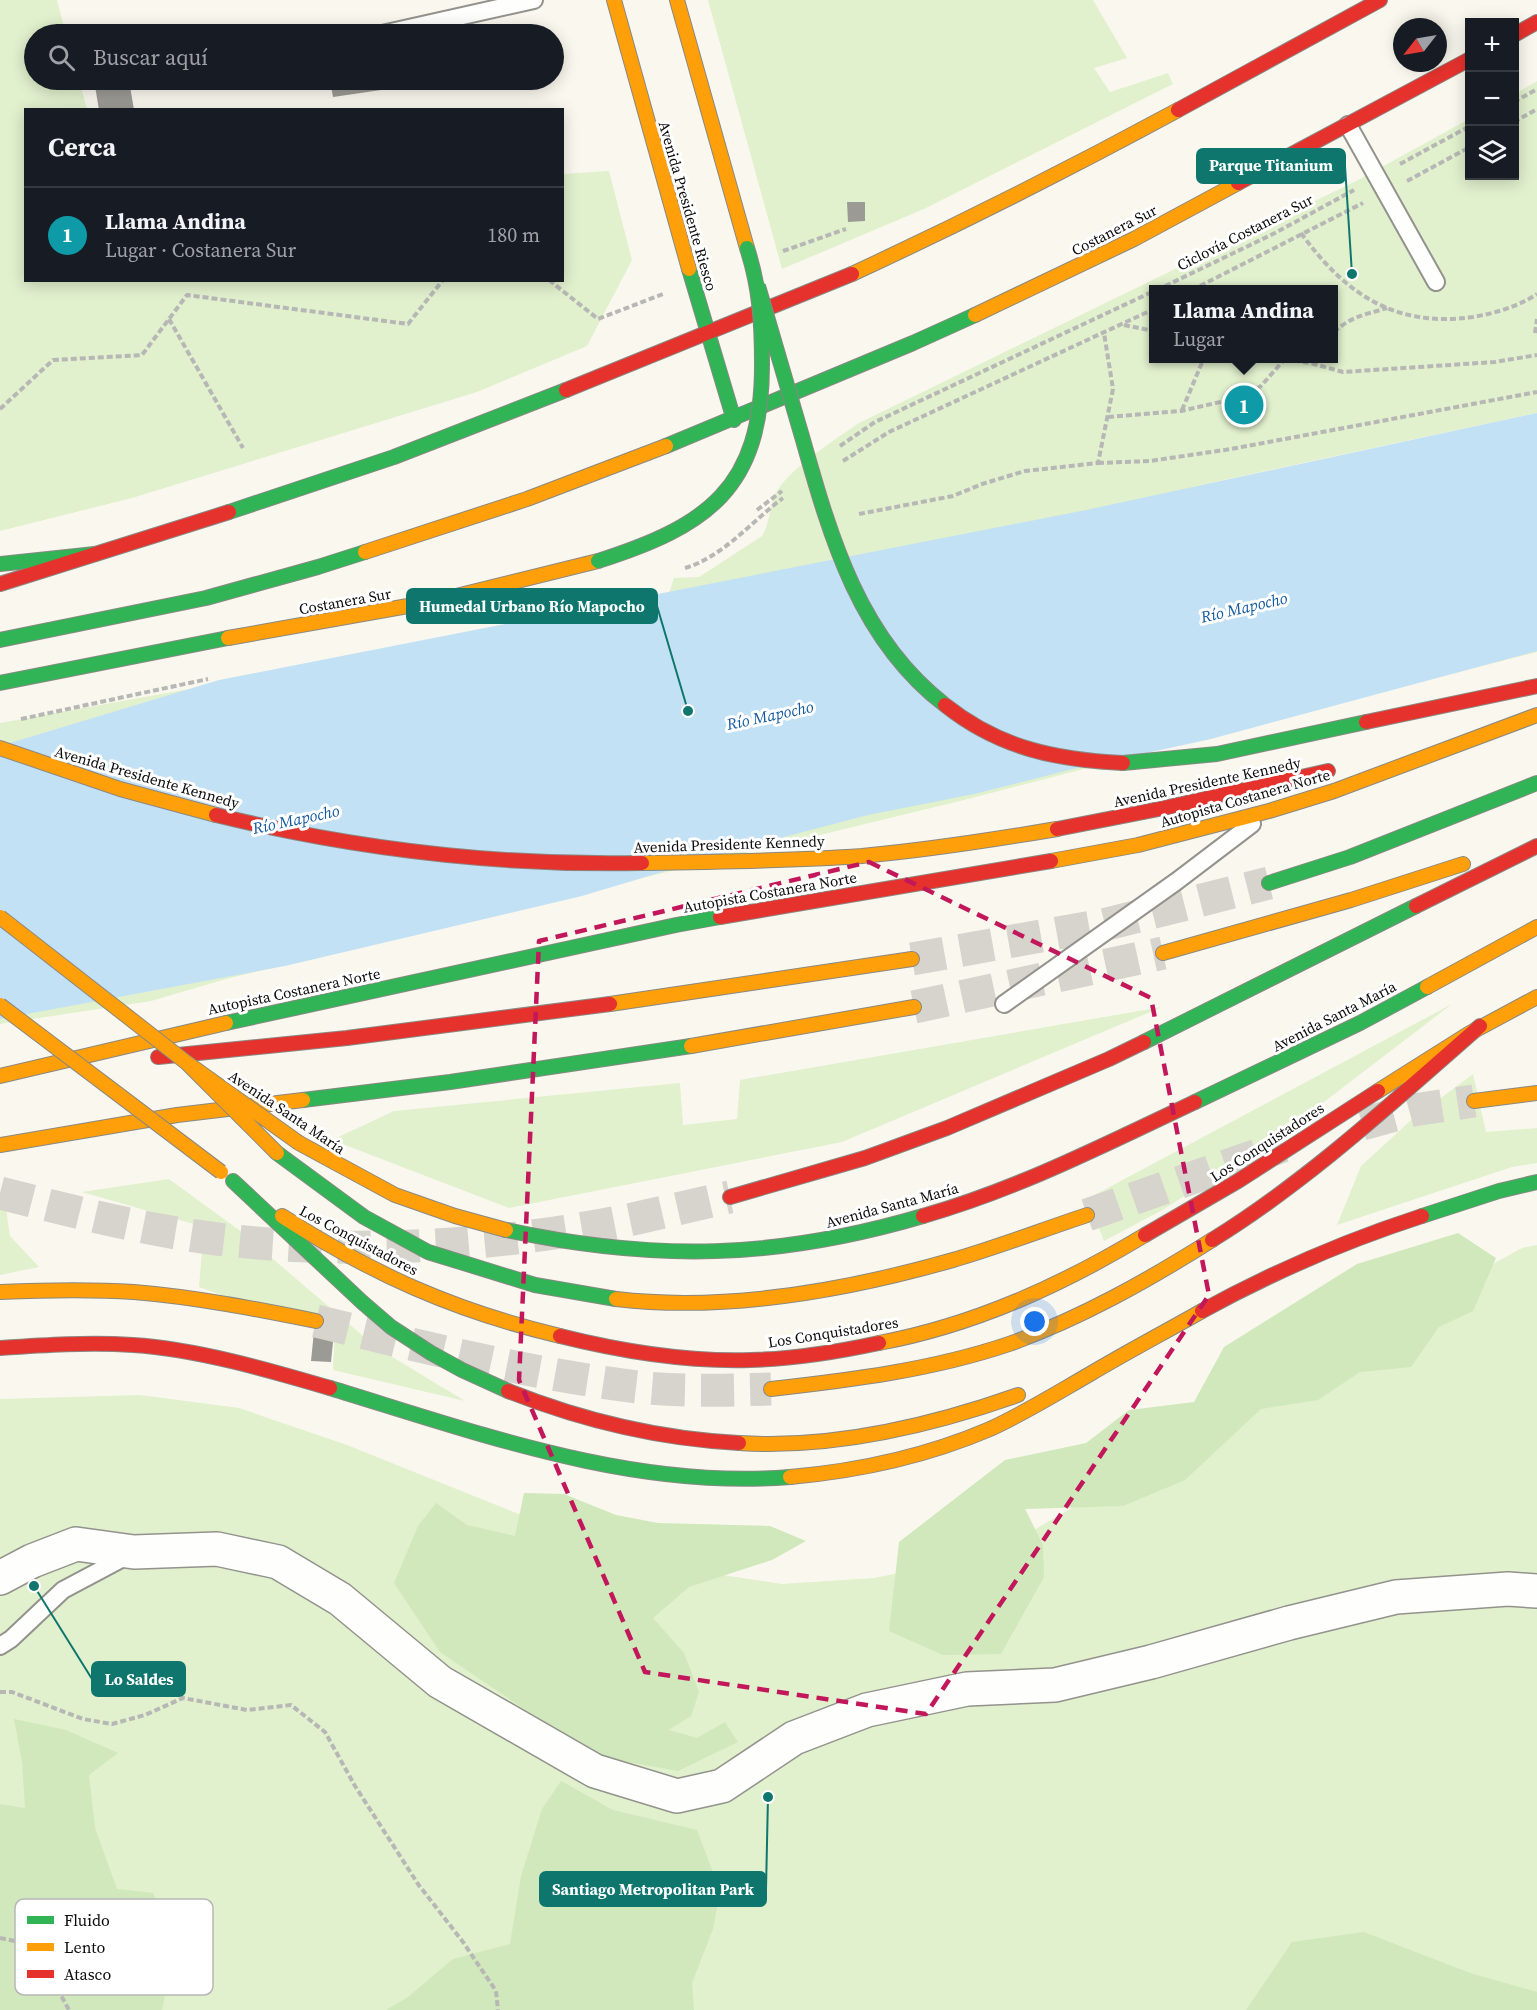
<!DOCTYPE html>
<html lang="es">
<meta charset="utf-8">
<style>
:root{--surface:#171b24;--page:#20242c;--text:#f1f3f6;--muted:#9ea1a6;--line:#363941;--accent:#afb0b0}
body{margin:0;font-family:"Source Serif 4",serif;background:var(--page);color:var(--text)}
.controls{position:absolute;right:18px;top:18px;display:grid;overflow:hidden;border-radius:0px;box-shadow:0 3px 15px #0003}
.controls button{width:54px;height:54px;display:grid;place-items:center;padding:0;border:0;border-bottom:2px solid var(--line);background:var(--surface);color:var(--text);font:30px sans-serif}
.compass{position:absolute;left:1393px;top:18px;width:54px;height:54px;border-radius:50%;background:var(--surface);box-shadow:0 3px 15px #0003;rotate:239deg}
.you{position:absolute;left:1035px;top:1322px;width:21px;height:21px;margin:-15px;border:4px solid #fff;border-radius:50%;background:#1a73e8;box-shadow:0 0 0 9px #1a73e833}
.badge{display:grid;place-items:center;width:39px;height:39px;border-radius:50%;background:var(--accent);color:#fff;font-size:20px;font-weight:700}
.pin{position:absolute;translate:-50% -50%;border:3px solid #fff;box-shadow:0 2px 6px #0006}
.popup{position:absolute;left:1149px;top:285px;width:189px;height:78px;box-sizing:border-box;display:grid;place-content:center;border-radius:0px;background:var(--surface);filter:drop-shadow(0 2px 4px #0005);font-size:20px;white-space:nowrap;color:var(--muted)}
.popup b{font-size:22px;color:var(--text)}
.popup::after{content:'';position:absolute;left:50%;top:100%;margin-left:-12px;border:12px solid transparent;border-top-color:var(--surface)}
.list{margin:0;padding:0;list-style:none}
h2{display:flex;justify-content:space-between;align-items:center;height:78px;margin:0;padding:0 24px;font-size:26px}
h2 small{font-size:20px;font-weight:400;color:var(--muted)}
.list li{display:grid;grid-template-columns:39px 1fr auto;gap:18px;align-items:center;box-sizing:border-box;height:96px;padding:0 24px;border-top:2px solid var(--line)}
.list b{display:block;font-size:22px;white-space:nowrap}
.list p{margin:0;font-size:20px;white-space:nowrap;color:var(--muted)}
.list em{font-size:20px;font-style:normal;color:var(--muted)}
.icon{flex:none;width:33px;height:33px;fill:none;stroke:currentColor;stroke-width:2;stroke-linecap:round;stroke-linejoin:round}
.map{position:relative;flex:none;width:1537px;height:2010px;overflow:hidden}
.search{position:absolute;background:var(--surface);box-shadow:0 3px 15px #0003;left:24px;top:24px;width:540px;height:66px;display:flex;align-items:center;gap:15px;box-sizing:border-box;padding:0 21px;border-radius:33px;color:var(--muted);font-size:22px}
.panel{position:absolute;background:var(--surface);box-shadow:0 3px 15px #0003;left:24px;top:108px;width:540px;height:174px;border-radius:0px}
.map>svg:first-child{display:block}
.green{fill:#e1f0cd;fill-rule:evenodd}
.forest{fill:#d0e8bb}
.water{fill:#c3e1f5}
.building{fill:#9c9a94}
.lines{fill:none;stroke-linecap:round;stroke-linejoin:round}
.highway-tunnel{stroke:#d6d4cc;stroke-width:33;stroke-dasharray:33 16;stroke-linecap:butt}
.lane-casing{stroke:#93928d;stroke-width:20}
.street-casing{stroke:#93928d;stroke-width:36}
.fast-casing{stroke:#898884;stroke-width:16}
.slow-casing{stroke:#898884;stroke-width:16}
.jam-casing{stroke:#898884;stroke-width:16}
.path{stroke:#b7b7b5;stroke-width:4;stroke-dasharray:6 3;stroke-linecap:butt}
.lane{stroke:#fefefc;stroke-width:16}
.street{stroke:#fefefc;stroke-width:33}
.fast{stroke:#30b455;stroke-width:14}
.slow{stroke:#ff9f0a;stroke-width:14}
.jam{stroke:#e5322d;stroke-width:14}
.fast-bridge-casing{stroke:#898884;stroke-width:16;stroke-linecap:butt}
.slow-bridge-casing{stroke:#898884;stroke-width:16;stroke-linecap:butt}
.jam-bridge-casing{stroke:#898884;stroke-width:16;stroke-linecap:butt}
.fast-bridge{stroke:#30b455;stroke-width:14}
.slow-bridge{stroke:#ff9f0a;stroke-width:14}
.jam-bridge{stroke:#e5322d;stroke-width:14}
.marked{fill:none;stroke:#c2185b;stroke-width:4.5;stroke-dasharray:12 8;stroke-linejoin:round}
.labels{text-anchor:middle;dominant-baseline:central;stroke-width:6;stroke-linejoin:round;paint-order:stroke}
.street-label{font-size:15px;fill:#0b0b0b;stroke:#fff}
.water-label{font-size:16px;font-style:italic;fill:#12599f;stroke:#fff}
.key{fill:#fff;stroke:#b6b6b6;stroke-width:1.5}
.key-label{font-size:16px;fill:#0b0b0b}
.leader{fill:none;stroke:#0f766e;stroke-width:2}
.callout-dot{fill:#0f766e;stroke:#fff;stroke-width:2}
.callout{fill:#0f766e;stroke:#0f766e;stroke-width:2}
.callout-label{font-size:16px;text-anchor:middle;font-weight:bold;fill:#fff}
</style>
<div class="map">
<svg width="1537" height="2010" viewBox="0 0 1537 2010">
<rect width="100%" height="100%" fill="#faf8ee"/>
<path class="green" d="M0,0H57L66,34H34V80H79L87,109L26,110V280H562L563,174L609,171L632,260L587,346L477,392L132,498L0,531Z
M708,0H1093L1127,58L1094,68L1110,92L1168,73L1173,84L924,209L782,269Z
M1537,81V413L1176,490L1537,415V652L964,800L226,979L151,1001L0,1024V723L289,671L839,559L669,593L674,578L699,577L762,536C771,522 769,501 779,488C793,467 837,438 859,423L1358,180L1469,119L1470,176H1514L1515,94ZM1154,290H1334V358H1154Z
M1452,1004L1294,1125L1166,1208L1104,1241L1087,1199Z
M1162,1007L842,1142L509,1208L332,1140L394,1111L680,1083L683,1125L737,1119L740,1080Z
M1473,1074L1486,1132L1537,1128V1163L1512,1167L1337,1225L1361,1166L1410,1121Z
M169,1179L239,1230L376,1347L465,1401L333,1370L335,1332L317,1329L199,1287L204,1227L82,1192Z
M0,1208H6L10,1236L39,1267L0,1275Z
M1537,1245V2010H0V1399L140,1395L239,1408L347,1445L521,1515L689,1570L782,1584L874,1578L939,1565L1034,1530L1413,1308L1522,1248Z"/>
<path class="forest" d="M1458,1233L1496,1258L1473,1311L1439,1327L1411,1367L1360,1372L1318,1400L1261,1409L1185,1480L1123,1506L1025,1509L1043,1545L1044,1577L1001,1654L943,1655L889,1631L899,1542L1005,1460L1086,1443L1129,1410L1194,1402L1224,1347L1357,1264Z
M524,1493L564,1494L616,1515L658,1523L770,1526L806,1541L772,1560L689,1587L653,1618L684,1653L699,1692L691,1716L669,1730L697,1738L725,1722L738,1742L678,1771L610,1759L546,1724L440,1652L394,1583L418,1526L436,1503L467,1525L515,1536Z
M14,1719L66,1730L118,1753L89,1775L95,1828L117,1889L153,1893L170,1926L171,1969L162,2010H0V1804L25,1808L22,1762Z
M561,1781L613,1810L697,1830L720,1891L713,1929L692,1983L694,2010H386L408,1997L453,1959L510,1944L521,1876L542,1809Z
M1364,1932L1470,1973L1537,1992V2010H1246L1292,1942Z"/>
<path class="water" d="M1537,413V651L1211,739L1073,769L974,794L868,815L742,848L582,896L285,966L0,1019V746L219,680L1086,510Z"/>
<path class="building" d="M94,80H129L134,110H99Z
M330,80H435L436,82L333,97Z
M847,202H865V221L848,222Z
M314,1331L334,1332L331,1362L311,1361Z"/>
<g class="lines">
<path class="highway-tunnel" d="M912,959L1103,925L1269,883
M914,1007L1163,953
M1362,1124L1413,1110L1474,1101
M0,1193C71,1211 144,1230 217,1239C353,1255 499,1247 633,1219C665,1212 697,1204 730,1197
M1087,1215L1283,1146
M316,1321C423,1347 529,1374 638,1387C682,1392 727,1390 771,1389"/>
<g class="lane-casing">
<path id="lane" d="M382,34L534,0
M1348,125L1436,282
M1004,1004L1177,881L1252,824
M0,1646L11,1639L63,1590L127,1556"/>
</g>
<g class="street-casing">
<path id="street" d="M0,1578L32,1561L76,1544L134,1552L217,1549L278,1562L340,1599L440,1682L595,1771L677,1796L722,1786L794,1738L867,1710L967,1689L1055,1685L1151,1662L1289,1623L1396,1597L1508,1589L1537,1591"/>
</g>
<g class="fast-casing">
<path id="fast" d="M689,269L734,420
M666,446L913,343L975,315
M229,512L394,457L566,390
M0,564L95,554
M0,640L206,598L318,567L365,552
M0,683L228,638
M1123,763L1217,754L1366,722
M1269,883L1350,857L1537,783
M226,1023L676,925L720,917
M1144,1042L1416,906
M303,1100L450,1082L691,1046
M1195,1102L1360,1023L1427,987
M277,1153L364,1217L428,1252L535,1285L616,1299
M233,1181L362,1302L391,1327L431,1353L462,1370L508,1391
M1422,1216L1499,1191L1537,1182
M506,1230C655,1262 777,1259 923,1216
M330,1388C478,1433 633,1490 790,1477"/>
</g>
<g class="slow-casing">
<path id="slow" d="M614,0L689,269
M677,0L747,248
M852,274C962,223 1071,168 1178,110
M975,315L1134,239L1238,183
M365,552L527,499L666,446
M228,638L436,601L598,561
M0,748L120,789L216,815
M1051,861L1138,845L1269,811L1334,791L1537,715
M642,863C715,862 789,861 862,856C927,850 992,840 1057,829
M1163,953L1351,900L1463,864
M1427,987L1537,927
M610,1004L912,959
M691,1046L914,1007
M0,1076L226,1023
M1378,1091L1470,1033L1537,997
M1474,1101L1537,1093
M299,1143L395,1195L455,1216L506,1230
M0,1145L177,1115L303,1100
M282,1216C372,1274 455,1311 560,1336
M0,1292C45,1290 89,1289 134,1292C195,1297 256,1309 316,1321
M616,1299C726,1312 848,1290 953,1260C998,1247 1042,1230 1087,1215
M879,1343C975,1325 1062,1285 1145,1235
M771,1389C851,1380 932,1370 1009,1344C1081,1318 1147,1281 1212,1240
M739,1443C833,1449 930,1426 1018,1395
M790,1477C858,1471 927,1456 990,1429C1025,1413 1057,1393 1090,1374C1127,1352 1165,1332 1202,1311"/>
</g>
<g class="jam-casing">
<path id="jam" d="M1514,35L1537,22
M1178,110L1380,0
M1238,183L1470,59
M566,390L852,274
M0,584L229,512
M1366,722L1537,686
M216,815C355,849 498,866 642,863
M1057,829L1164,808L1328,771
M1416,906L1537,846
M720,917L1051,861
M158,1057L347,1038L610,1004
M730,1197L865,1158L947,1128L1109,1059L1144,1042
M923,1216C1018,1189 1106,1144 1195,1102
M1145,1235L1238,1181L1378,1091
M1212,1240C1309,1180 1394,1101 1480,1026
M1202,1311C1273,1272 1345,1241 1422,1216
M560,1336C620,1351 689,1362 751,1360C794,1359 837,1352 879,1343
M0,1348C44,1345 89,1342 133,1345C196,1349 269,1370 330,1388
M508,1391C581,1420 660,1439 739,1443"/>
</g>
<path class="path" d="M1514,102L1537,89
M1514,122L1537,109
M1400,164L1470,126
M1407,181L1470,147
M1301,233C1345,294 1395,328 1473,317C1496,313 1517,307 1537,294
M783,251L846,229
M549,280L598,319L663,294
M1157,290L1275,233L1354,190
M1192,290L1363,203
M169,319L243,448
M1124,325L1154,331
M1334,332C1352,316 1364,315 1387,308
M1535,333L1537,319
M1276,358L1310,363L1343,372L1495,362L1537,355
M0,409L53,360L142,355L187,295L408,324L443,280
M1182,410L1204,358
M1108,417L1181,411L1246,396L1261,386L1284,360
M840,446L875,422L1154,291
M843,461L889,432L1154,309
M1098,463L1150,461L1231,449L1537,392
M757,510L782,491
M859,514L953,496L982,484L1025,471L1098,463L1113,389L1104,333
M685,568C723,557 752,521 783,498
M21,719L208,679
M0,1692H12L83,1719L112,1724L145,1715L183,1698L247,1710L291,1705L325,1732L355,1786L418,1884L463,1942L496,1991L498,2010
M0,1938L20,1942L42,1961L69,2010"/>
<use href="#lane" class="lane"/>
<use href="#street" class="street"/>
<use href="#fast" class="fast"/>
<use href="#slow" class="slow"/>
<use href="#jam" class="jam"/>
<g class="fast-bridge-casing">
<path id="fast-bridge" d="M758,286C773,337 788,389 803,440C831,539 860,640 945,705
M598,561C708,526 762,488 762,365C762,323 760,288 747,248"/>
</g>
<g class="slow-bridge-casing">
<path id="slow-bridge" d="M0,917L187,1063L299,1143
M0,1005L221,1172
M187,1063L277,1153"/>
</g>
<g class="jam-bridge-casing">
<path id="jam-bridge" d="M945,705C999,748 1056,760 1123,763"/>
</g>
<use href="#fast-bridge" class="fast-bridge"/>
<use href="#slow-bridge" class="slow-bridge"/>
<use href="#jam-bridge" class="jam-bridge"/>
</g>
<path class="marked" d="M869,862L1151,998L1209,1295L926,1714L645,1672L519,1380L539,941Z"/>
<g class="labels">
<g class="street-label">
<text transform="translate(688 206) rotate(74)">Avenida Presidente Riesco</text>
<text transform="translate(1114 230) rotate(-27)">Costanera Sur</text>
<text transform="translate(1245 232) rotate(-27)">Ciclovía Costanera Sur</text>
<text transform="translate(345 601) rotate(-10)">Costanera Sur</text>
<text transform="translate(147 777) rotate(16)">Avenida Presidente Kennedy</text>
<text transform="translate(1207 782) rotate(-12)">Avenida Presidente Kennedy</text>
<text transform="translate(1245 798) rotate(-16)">Autopista Costanera Norte</text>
<text transform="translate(729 844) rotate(-2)">Avenida Presidente Kennedy</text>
<text transform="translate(770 892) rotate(-10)">Autopista Costanera Norte</text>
<text transform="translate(294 991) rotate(-12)">Autopista Costanera Norte</text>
<text transform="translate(1334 1016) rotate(-27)">Avenida Santa María</text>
<text transform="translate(287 1112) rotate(34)">Avenida Santa María</text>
<text transform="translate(1267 1142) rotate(-33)">Los Conquistadores</text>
<text transform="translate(892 1205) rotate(-15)">Avenida Santa María</text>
<text transform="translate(359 1240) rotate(28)">Los Conquistadores</text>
<text transform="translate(833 1332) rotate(-9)">Los Conquistadores</text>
</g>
<g class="water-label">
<text transform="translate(1244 607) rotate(-13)">Río Mapocho</text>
<text transform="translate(770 715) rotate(-12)">Río Mapocho</text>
<text transform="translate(296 819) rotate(-12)">Río Mapocho</text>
</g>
</g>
<rect x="15" y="1899" width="198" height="96" rx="9" class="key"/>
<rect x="27" y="1916" width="27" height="8" fill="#30b455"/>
<rect x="27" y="1943" width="27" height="8" fill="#ff9f0a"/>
<rect x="27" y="1970" width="27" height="8" fill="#e5322d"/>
<g class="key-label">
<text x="64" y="1926">Fluido</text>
<text x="64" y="1953">Lento</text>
<text x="64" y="1980">Atasco</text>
</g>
<path class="leader" d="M1352 274L1345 166M688 711L657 606M34 1586L92 1679M768 1797L766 1889"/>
<g class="callout-dot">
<circle cx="1352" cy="274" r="6"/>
<circle cx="688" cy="711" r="6"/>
<circle cx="34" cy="1586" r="6"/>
<circle cx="768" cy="1797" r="6"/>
</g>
<g class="callout">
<rect x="1197" y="149" width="148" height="34" rx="6"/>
<rect x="407" y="589" width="250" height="34" rx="6"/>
<rect x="92" y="1662" width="93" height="34" rx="6"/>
<rect x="540" y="1872" width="226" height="34" rx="6"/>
</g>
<g class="callout-label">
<text x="1271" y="171">Parque Titanium</text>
<text x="532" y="612">Humedal Urbano Río Mapocho</text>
<text x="139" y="1685">Lo Saldes</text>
<text x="653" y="1895">Santiago Metropolitan Park</text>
</g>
</svg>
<div class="controls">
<button>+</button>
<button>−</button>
<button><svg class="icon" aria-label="layers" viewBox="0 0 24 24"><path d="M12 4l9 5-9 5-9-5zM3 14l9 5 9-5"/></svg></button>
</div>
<svg class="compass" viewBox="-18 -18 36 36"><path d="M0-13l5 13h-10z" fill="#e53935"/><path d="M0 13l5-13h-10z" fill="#9ea1a6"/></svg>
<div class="you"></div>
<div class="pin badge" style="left:1244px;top:405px;background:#0f9aa8">1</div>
<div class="popup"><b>Llama Andina</b>Lugar</div>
<div class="search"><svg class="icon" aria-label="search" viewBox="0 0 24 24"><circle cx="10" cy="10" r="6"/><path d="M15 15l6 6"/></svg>Buscar aquí</div>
<section class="panel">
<h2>Cerca<small></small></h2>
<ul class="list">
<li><span class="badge" style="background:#0f9aa8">1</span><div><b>Llama Andina</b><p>Lugar · Costanera Sur</p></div><em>180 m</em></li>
</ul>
</section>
</div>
